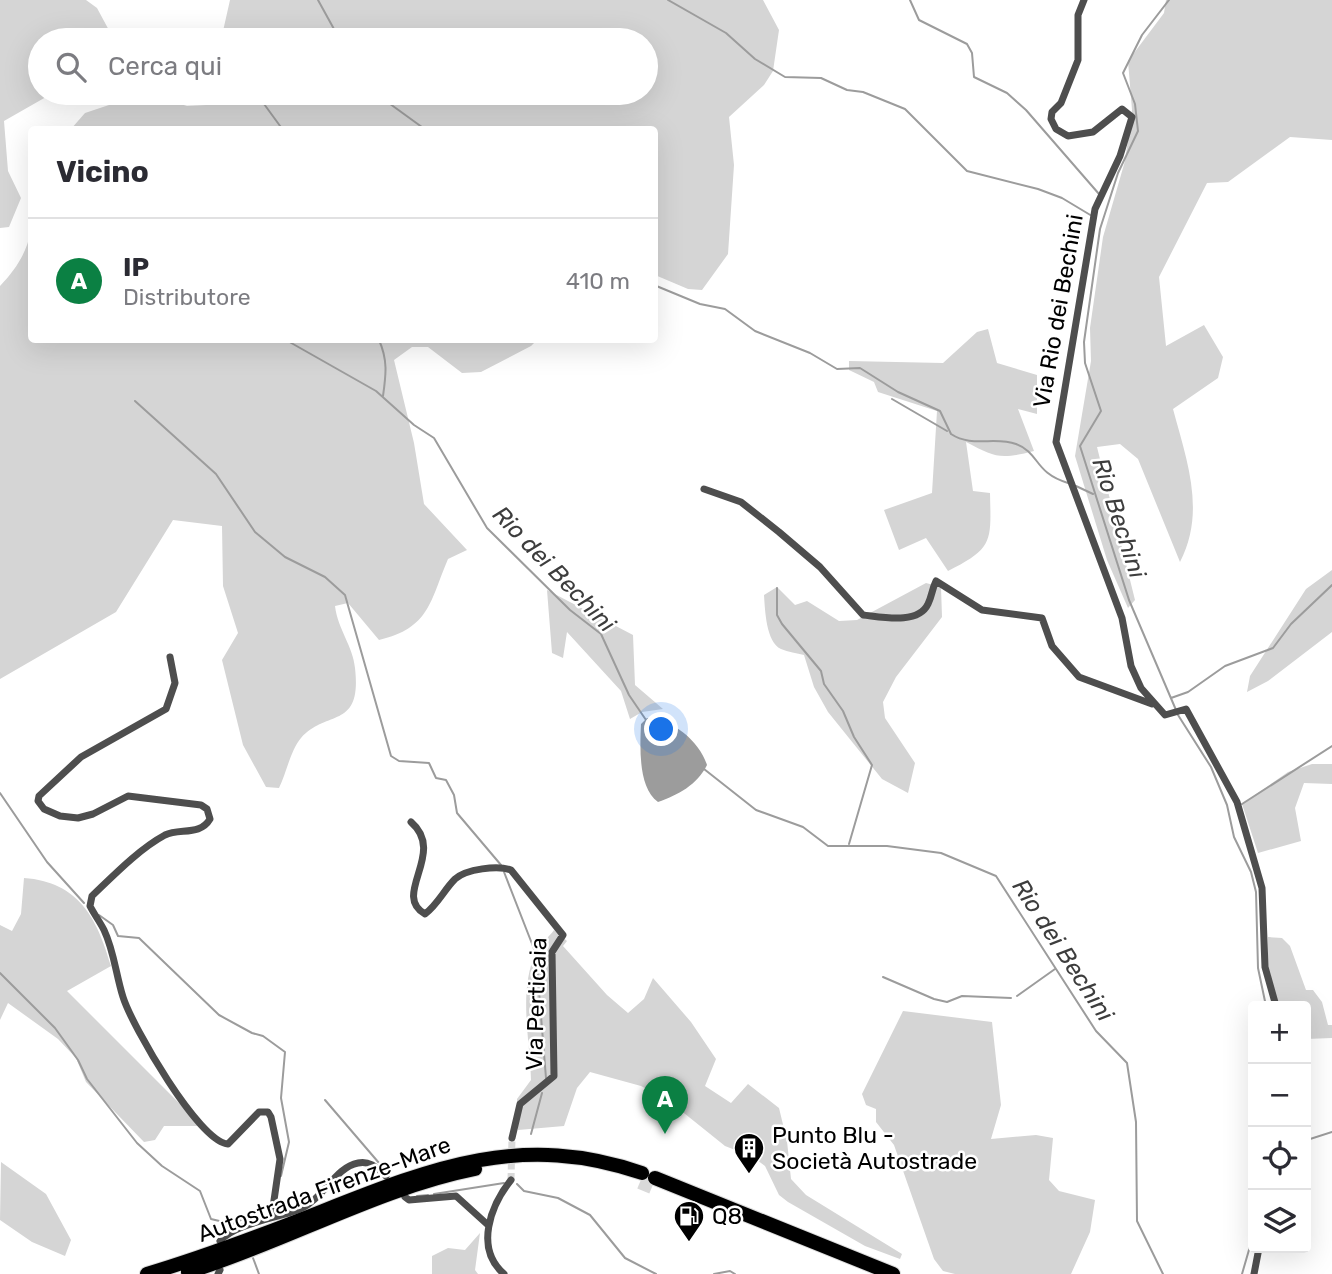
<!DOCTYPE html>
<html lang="it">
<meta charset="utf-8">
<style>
:root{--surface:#fff;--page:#f2f2f3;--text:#2b2b33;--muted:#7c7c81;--line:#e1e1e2;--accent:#0b8043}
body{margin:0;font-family:Rubik,sans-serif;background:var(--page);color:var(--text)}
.controls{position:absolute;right:21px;bottom:21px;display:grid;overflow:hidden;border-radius:7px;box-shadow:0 7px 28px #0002}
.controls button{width:63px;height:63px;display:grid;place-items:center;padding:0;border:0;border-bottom:2px solid var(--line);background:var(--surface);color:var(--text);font:35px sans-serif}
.you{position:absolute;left:662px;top:730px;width:24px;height:24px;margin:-18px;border:5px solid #fff;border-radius:50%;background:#1a73e8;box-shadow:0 0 0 10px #1a73e833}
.badge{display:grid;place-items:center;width:46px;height:46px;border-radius:50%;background:var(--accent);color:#fff;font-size:23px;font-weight:700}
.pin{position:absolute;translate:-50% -58px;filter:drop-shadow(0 2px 4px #0008)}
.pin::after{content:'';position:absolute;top:37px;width:24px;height:21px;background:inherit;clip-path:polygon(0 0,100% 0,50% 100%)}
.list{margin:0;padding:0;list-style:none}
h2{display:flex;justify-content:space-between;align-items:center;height:91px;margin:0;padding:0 28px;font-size:30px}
h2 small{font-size:23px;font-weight:400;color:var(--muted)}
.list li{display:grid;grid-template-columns:46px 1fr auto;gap:21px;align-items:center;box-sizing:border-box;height:126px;padding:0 28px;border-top:2px solid var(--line)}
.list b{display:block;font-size:26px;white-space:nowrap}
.list p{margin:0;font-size:23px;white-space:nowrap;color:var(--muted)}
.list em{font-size:23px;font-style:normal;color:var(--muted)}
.icon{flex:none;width:38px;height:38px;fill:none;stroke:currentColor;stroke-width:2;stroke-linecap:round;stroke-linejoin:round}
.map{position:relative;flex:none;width:1332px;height:1274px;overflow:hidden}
.search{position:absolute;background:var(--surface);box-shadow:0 7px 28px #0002;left:28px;top:28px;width:630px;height:77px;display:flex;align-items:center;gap:18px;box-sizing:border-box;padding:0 24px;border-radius:38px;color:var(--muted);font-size:26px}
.panel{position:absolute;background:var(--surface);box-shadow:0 7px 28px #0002;left:28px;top:126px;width:630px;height:217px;border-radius:7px}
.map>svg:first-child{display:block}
.green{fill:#d5d5d5}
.water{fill:#9c9c9c}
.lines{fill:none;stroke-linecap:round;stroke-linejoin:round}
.stream{stroke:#9c9c9c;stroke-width:2}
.minor-tunnel{stroke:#d9d9d9;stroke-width:7;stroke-dasharray:7 3.5;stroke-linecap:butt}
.motorway-tunnel{stroke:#d9d9d9;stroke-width:14;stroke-dasharray:14 7;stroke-linecap:butt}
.motorway-casing{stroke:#dbdbdb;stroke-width:16}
.minor{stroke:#4e4e4e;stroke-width:7}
.motorway{stroke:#000;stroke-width:14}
.labels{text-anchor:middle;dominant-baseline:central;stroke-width:5;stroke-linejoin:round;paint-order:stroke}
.street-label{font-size:23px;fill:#000;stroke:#fff}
.poi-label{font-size:23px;fill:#000;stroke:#fff;text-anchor:start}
.water-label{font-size:24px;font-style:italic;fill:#3d3d3d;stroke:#fff}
</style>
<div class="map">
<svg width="1332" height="1274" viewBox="0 0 1332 1274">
<rect width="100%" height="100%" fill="#fff"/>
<path class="green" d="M0,0H86L97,8L111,34L109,40H40V93H53L4,121L8,171L21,198L9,227L0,228Z
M230,0H763L779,30L773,71L764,85L729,117L734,165L728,254L702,290L688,289L655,275L654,130L71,129L85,113L145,93L187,106L206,105L209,93H646V40H221Z
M1166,0H1332V140L1290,137L1228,182L1207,183L1159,277L1166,346L1204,325L1223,357L1218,378L1173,409C1187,461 1206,512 1180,562L1138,459L1120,444L1097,447L1135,600L1128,608L1107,560L1075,456L1091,361L1090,328L1103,237L1125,161L1132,110L1128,61L1164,13Z
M31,231L32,340H537L531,346L481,372L462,373L428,347H412L394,360L414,443L424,504L467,550L448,559C430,601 430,628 379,640L348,603L335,606C338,630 353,646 355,668C362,730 327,709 301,738C291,749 286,774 279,788L266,787L243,745L222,660L238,633L223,586L222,526L173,520L116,612L0,679V286C16,269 26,254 31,231Z
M988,329L997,363L1037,375V414L1018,409L1034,451C999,460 995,457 966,442L973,491L990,493C991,541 994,548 948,571L926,538L899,550L884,510L932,493L937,411L878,392L874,382L849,370V361L943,363L977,332Z
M1332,570V632L1268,681L1247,692L1250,676L1306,589Z
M926,583L941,587L942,617L896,677L883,702L885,718L915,763L908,793L882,779L828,712L814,687L804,655C797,653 788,652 781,649C766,642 765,610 764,595L777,587L795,605L807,601L839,621L857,620Z
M547,590L633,635L635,685L663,709L642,712L630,719L621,691L567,632L563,658L552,653Z
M1312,764H1332V784L1304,783L1295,808L1301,841L1258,853L1242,804L1288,772Z
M24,878C79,882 97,918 111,966L67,991L197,1121V1126H164L155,1140L144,1142L86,1082L76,1058L58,1039L8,1003L0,1020V925L12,931L21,914Z
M554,930L567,941L563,946L607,995L628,1013L644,999L653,978L691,1022L716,1059L705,1086L731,1103L748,1084L779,1108L787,1141L791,1179L806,1195L902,1254L900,1259L865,1246L788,1202L779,1195L765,1166L753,1157L725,1146L669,1101L641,1086L590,1072L577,1088L564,1126L518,1130L517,1099L531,1080C530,1039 518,991 536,952C540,944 549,937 554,930Z
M1268,937L1282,938L1290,946L1306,990H1313L1322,1002L1328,1025H1332V1038L1306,1039V1006H1279L1268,970Z
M903,1011L992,1022L1001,1105L991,1139L1036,1135L1053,1138L1049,1180L1059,1191L1095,1200L1090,1232L1071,1274H955L943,1271L934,1259L894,1145L876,1122V1109L866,1105L862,1094Z
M1,1162L46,1194L71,1240L65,1256L32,1242L0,1220Z
M480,1233L475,1270L478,1274H432V1256L448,1248L465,1250Z"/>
<path class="water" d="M647,718C672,718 700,742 707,765C697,785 678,795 658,802C638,788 640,747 641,724Z"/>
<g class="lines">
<path class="stream" d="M318,0L340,40
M668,0L726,33L755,59L785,77L821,78L847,90L863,92L905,109L967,171L1038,189L1062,198L1092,216
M910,0L919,20L967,44L972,53L974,77L1007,93L1026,110L1099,194
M1169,0L1142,35L1123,73L1135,104L1138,131L1118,173L1100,229L1084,342L1085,363L1101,411L1080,446L1129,600L1176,710
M256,93L283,130
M375,93L426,130
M112,129L113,130
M654,285L700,304L725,309L755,331L810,353L837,369L860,368L898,392L940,411L951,434
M286,340L376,391L414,425L434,438L487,528L570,610L601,634L629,695L646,720
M379,340C388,360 386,375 383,396
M892,399L947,431
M135,401L216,474L255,532L285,557L325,577L345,595L391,756L399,761L429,763L436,778L446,780L454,795L457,813L501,865
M951,434C972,448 995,436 1016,444C1040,453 1034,473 1068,483
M1076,486L1093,494
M777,588V615L782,624L821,671L824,684L843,711L854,737L872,765L849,844
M1171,698L1188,692L1225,666L1273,648L1291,624L1332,585
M1178,715L1211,767L1227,805L1234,837L1251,872L1256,892L1258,968L1266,1006
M704,769L756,810L803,827L828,846H887L941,853L996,876L1096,1031L1127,1063L1136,1122L1137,1221L1163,1274
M0,793L47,862L84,903
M1242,804L1332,746
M504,872L536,954L546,1078
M99,915L113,925L118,936L139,938L219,1015L252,1033L263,1036L285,1052L281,1098L289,1142L281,1176
M0,973L55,1028L78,1060L87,1079L137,1143L162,1166L200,1191L211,1219L232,1224L267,1208
M883,977L934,999L947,1002L962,996L1011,998
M1017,996L1055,969
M325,1100L385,1170
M531,1134L542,1093
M1307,1140L1332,1132
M517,1184L524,1191L558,1198L590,1215L625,1258L656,1274
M434,1194L504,1183
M417,1196L428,1195
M253,1258L259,1274
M714,1274L730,1271L735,1274
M1242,1274L1253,1236"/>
<path class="minor-tunnel" d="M511,1180L512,1138"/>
<path class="motorway-tunnel" d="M640,1182L652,1187"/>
<g class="motorway-casing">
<path id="motorway" d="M655,1178L893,1274
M188,1272C283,1243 379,1188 475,1169
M147,1274C207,1256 265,1234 323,1211C434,1167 523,1132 642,1173"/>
</g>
<path class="minor" d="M1084,0L1078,15V60L1061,103L1052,112L1051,119L1056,129L1068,136L1093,132L1122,109L1132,117L1120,156L1095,209L1056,442L1122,618L1131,666L1141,688L1165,715L1186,709L1237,802L1262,888L1265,967L1276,1006
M704,489L741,502L779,532L820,567L863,615C882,617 918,625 928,604C932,596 932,589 936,581L982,610L1042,618L1052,646L1079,677L1152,704
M170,657L175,683L166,709L81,757L39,796L38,801L44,809L60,816L78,818L93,814L128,796L201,805L207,809L210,819C200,836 180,828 165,835C139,849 113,876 92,896L90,906C94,914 100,922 104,930C114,951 116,975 123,997C132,1026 199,1142 228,1144L259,1112H268L271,1117L280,1159L272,1214
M411,822C447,853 391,895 425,914C438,904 444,890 455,879C466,869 498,865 511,870L563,935L552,952L554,1076L520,1104L512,1138
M405,1197L409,1200L456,1196L488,1225
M220,1241C237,1222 282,1218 304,1207C324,1197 336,1167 358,1163C370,1160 378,1169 386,1176
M218,1274L220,1270
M504,1274C474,1248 491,1205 511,1180
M1254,1274L1259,1248"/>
<use href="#motorway" class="motorway"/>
</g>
<defs>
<g id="building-pin" transform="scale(1.575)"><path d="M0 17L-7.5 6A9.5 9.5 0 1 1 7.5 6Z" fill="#000" stroke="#fff"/><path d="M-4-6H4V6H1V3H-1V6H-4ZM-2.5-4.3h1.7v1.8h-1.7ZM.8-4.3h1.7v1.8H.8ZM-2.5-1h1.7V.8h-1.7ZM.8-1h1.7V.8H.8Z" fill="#fff"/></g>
<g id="fuel-pin" transform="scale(1.575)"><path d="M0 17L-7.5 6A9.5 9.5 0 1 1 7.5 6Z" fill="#000" stroke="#fff"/><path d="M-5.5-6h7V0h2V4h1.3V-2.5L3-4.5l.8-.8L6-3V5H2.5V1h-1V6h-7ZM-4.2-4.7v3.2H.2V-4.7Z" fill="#fff"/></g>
</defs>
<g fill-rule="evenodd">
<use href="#building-pin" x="749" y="1148"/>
<use href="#fuel-pin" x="689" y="1216"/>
</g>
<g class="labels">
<g class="street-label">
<text transform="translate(1058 311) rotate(-80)">Via Rio dei Bechini</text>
<text transform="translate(536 1004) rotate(-88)">Via Perticaia</text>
<text transform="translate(324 1189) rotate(-20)">Autostrada Firenze-Mare</text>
</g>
<g class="poi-label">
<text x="772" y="1135">Punto Blu -<tspan x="772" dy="26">Società Autostrade</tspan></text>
<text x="712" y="1216">Q8</text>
</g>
<g class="water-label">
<text transform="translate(1119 518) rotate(72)">Rio Bechini</text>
<text transform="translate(554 569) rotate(46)">Rio dei Bechini</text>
<text transform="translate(1063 950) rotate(57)">Rio dei Bechini</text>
</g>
</g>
</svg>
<div class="controls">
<button>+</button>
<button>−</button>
<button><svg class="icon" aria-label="locate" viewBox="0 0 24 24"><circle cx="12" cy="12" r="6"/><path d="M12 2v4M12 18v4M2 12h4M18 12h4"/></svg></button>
<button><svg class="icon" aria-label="layers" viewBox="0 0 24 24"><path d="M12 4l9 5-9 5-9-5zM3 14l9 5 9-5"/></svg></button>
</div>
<div class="you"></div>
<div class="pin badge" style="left:665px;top:1134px">A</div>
<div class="search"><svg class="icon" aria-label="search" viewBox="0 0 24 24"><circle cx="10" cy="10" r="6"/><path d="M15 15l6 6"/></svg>Cerca qui</div>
<section class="panel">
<h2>Vicino<small></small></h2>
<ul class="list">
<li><span class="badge">A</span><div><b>IP</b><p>Distributore</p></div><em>410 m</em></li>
</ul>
</section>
</div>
